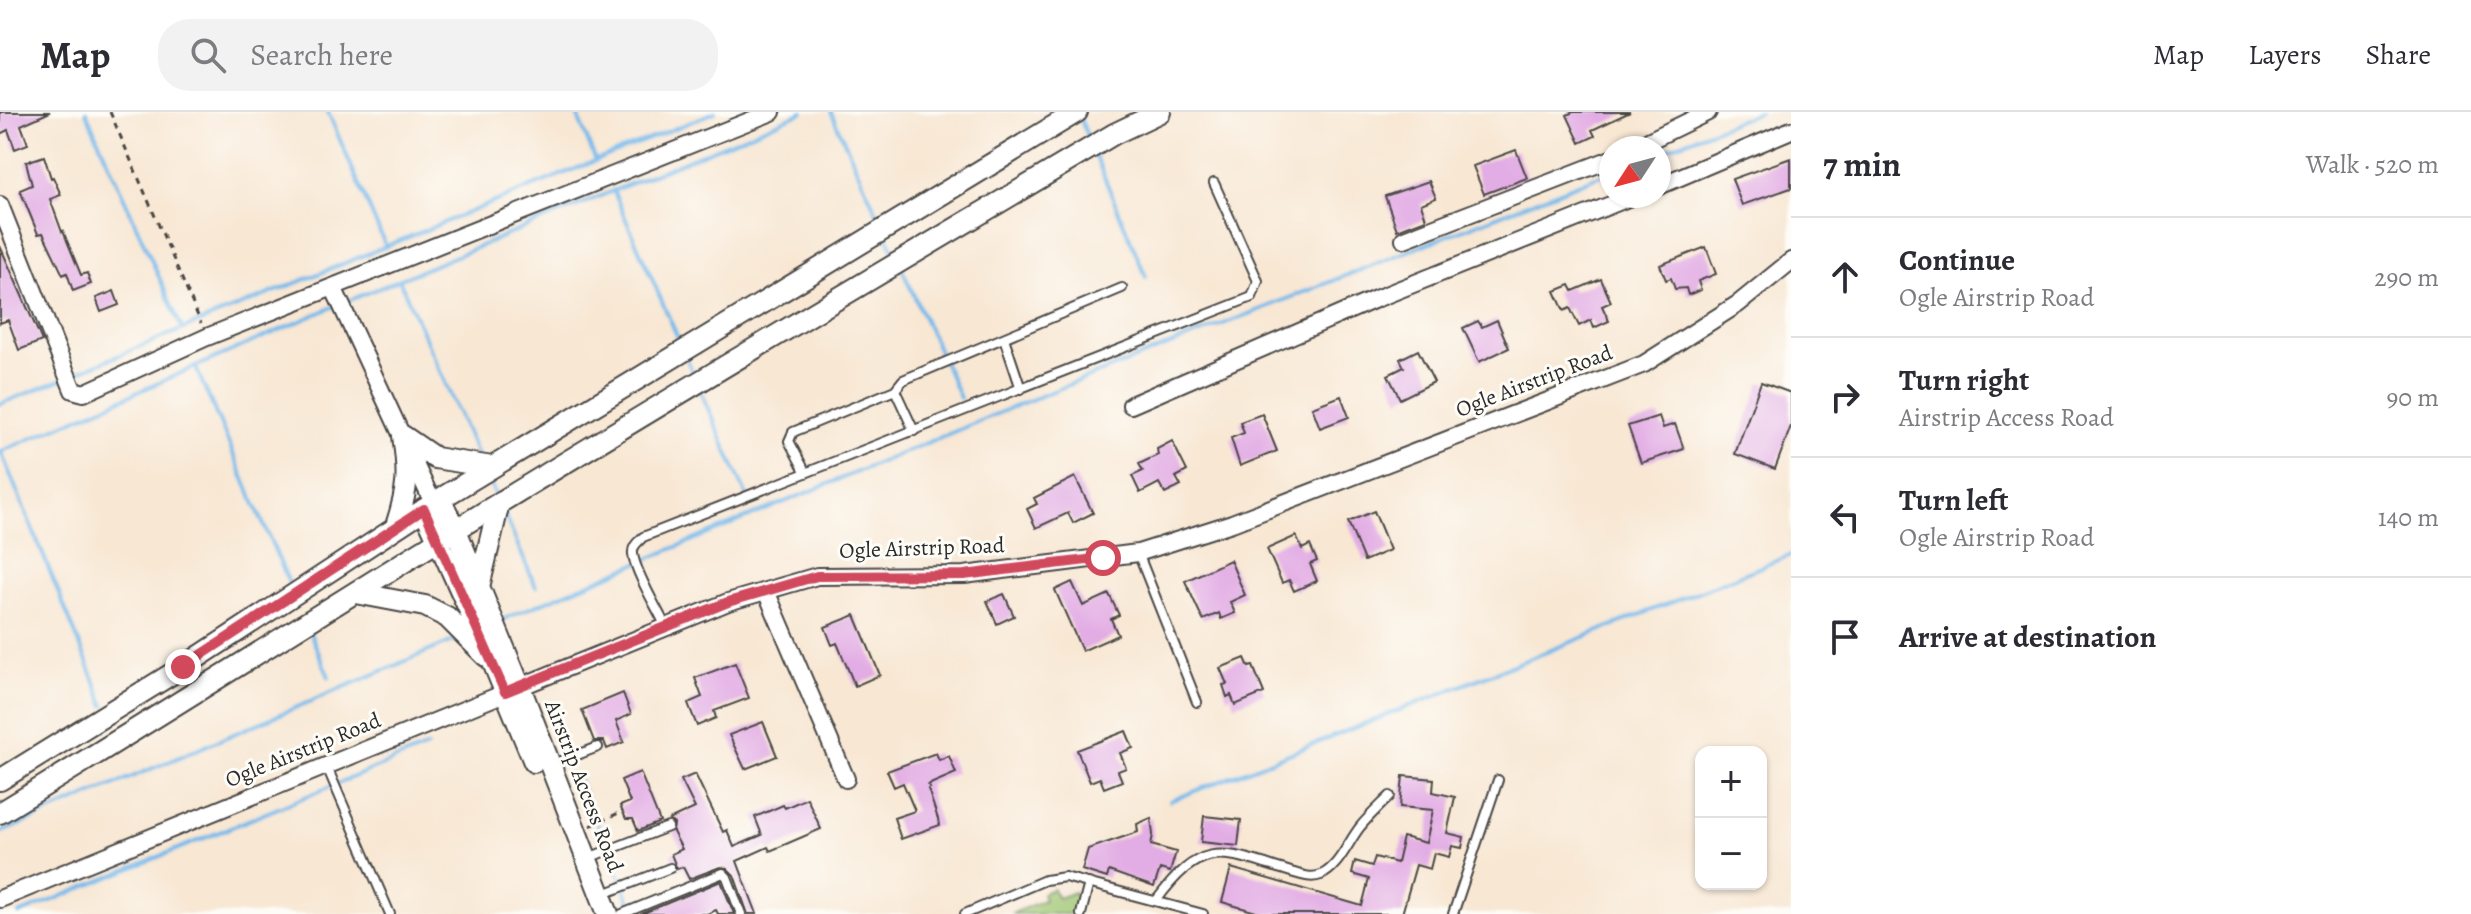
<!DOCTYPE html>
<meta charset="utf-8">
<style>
:root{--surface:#fff;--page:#f2f2f3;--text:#2b2b33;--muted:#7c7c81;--line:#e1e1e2}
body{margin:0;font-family:Alegreya,serif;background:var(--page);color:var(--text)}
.controls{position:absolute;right:24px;bottom:24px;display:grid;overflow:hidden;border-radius:16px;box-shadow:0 2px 6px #0004}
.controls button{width:72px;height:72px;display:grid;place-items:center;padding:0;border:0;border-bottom:2px solid var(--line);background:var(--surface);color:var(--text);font:40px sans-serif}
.compass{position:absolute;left:1599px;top:24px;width:72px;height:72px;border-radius:50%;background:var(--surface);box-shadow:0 2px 6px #0004;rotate:234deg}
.stop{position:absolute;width:24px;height:24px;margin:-18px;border:6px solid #d1495b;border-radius:50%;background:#fff}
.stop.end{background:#d1495b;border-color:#fff;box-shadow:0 2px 8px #0008}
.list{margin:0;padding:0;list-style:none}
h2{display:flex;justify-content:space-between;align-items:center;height:104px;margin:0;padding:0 32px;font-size:34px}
h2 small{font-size:26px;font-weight:400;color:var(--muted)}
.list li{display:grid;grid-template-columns:52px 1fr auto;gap:24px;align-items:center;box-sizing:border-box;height:120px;padding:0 32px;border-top:2px solid var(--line)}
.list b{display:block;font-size:30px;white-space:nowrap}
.list p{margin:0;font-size:26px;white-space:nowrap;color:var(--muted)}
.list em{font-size:26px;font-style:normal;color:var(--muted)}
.icon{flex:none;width:44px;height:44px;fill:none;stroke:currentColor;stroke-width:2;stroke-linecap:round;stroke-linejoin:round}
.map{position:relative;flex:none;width:1791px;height:802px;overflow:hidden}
header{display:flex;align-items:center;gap:48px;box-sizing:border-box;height:112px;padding:0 40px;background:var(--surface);border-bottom:2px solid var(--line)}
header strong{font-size:38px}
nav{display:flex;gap:44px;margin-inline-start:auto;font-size:28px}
.search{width:560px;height:72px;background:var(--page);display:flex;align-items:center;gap:20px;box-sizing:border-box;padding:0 28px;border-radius:32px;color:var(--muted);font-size:30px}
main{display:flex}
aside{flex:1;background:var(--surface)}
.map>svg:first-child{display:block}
.green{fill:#9cc470;stroke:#64784e;stroke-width:2}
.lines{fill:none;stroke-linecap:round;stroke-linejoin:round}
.stream{stroke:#74b9eb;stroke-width:4}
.building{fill:#e2ace4}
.service-casing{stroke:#4a4744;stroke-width:12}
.minor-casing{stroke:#4a4744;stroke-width:20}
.tertiary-casing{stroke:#4a4744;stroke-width:24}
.path{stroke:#4a4744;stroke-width:3;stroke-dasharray:6 6;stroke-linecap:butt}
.service{stroke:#fff;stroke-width:8}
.minor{stroke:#fff;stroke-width:16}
.tertiary{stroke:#fff;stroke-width:20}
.route{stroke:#d1495b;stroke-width:10}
.labels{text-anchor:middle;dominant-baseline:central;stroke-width:6;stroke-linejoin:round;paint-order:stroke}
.street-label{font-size:22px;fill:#2b2b2b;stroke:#fdfcf7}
</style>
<header>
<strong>Map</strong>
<div class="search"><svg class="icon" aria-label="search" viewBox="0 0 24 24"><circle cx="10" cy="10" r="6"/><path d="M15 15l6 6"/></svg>Search here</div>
<nav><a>Map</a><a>Layers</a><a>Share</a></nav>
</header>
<main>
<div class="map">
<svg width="1791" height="802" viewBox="0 0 1791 802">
<rect width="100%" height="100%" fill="#fdfcf7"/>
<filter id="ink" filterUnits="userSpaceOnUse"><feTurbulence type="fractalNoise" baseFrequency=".0125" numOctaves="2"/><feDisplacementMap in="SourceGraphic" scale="16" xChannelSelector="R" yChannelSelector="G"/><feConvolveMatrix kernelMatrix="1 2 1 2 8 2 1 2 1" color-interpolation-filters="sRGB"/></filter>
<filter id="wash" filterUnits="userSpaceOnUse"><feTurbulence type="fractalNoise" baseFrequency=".006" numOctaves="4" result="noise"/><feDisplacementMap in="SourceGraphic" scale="32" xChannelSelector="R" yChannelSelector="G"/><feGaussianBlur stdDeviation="1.8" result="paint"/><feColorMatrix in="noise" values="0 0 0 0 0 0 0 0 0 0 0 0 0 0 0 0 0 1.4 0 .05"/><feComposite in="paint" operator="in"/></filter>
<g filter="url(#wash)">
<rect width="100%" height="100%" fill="#f8e7d3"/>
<path class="green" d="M1053,777L1058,786L1074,780L1079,788H1076L1072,802H1011L1044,788L1042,781Z"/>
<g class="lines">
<path class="stream" d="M86,0L182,217
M328,0L386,135
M576,0L596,49
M831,0L882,112
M1080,6L1090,31
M1659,40L1759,0
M1095,43L1146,165
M613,78L681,233
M887,124L897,145
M902,157L960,286
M399,167L478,345
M343,191L803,0
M686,245L695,266
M196,256L292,478
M73,262L715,0
M700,278L749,389
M0,292L65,266
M0,340L335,194
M1,340L105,594
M487,364L496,385
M505,404L536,475
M501,508L1018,293L1611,59
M308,516L329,565
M576,662L635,802
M1170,689L1791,443
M0,721L460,526
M19,802L427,635"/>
</g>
<g id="blocks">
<path class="building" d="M0,0H50L21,13L28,32L15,37L8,18L0,22Z
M1573,0H1630L1592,18L1595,24L1580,31L1567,3Z
M1516,38L1527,66L1484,82L1473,54Z
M44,44L51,66L53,65L61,83L50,87L62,120L63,119L81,163L87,161L91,172L73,179L67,161L63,163L43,121L38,122L20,78L32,73L26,50Z
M1791,46V76L1742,93L1732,67Z
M1429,69L1436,86L1421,92L1426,107L1397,118L1385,84Z
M0,134L42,229L19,238L8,208L0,211Z
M1706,135L1716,162L1698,169L1701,178L1688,183L1686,176L1675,177L1671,166L1666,168L1660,153Z
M1601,167L1611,190L1602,194L1609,209L1594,216L1591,208L1579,214L1570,196L1564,199L1555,179L1570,173L1573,179Z
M114,179L119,193L101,200L96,186Z
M1497,208L1509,236L1479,250L1463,216L1478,209L1482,215Z
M1418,238L1434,270L1400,287L1388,263L1404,255L1400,247Z
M1761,270L1791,281V314L1775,357L1735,342Z
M1341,284L1349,305L1320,316L1312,295Z
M1262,302L1277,339L1240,354L1231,326L1244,321L1240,310Z
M1659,304L1663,316L1675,312L1684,337L1641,351L1628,314Z
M1172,329L1187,359L1176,365L1181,374L1165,382L1159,371L1140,381L1132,364L1143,359L1139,352L1158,343L1157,337Z
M1075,365L1093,401L1073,411L1068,401L1036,416L1027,397L1037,392L1034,386Z
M1374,399L1390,438L1364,449L1348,410Z
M1296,424L1302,437L1310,433L1317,449L1310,452L1317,469L1294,479L1289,468L1282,471L1267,437Z
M1230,448L1245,483L1230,490L1235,501L1221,507L1219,501L1203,508L1185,469Z
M1072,470L1083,494L1109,482L1119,503L1111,507L1118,523L1082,539L1055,478Z
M1004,482L1014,504L997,512L987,489Z
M855,503L880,563L855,574L837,531L832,533L825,515Z
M1245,546L1249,555L1253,554L1264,581L1235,593L1231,583L1227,585L1223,573L1227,572L1220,556Z
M735,551L749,586L714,599L716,606L697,614L688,591L702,585L695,566Z
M623,581L631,602L616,609L624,630L607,637L604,629H594L582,598Z
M763,610L777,644L745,657L729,623Z
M1126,619L1133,636L1120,641L1126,656L1118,659L1122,669L1104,676L1100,666L1090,670L1077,638Z
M936,641L939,648L949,644L956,661L928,673L930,676L928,677L940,713L901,727L894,706L915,699L903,671L894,675L887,659Z
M640,660L660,710L638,719L633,707H626L620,694L630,690L621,668Z
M695,662L723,720L727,718L734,735L762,723L755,705L783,693L785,696L807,686L821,717L770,739L768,735L737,749L757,802H748L734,763L727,756L720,755L689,767L683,755L677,757L671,742L682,737L673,720L674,712L669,708L695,696L681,668Z
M1403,664L1434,667L1433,680L1455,685L1447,721L1464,725L1462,736L1452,734L1449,745L1434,741L1430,757L1416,753L1402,802H1263L1222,790L1231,756L1362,794L1369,767L1352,762L1355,749L1372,754L1375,745L1397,751L1403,725L1426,731L1433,698L1400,695Z
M1204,704L1241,708L1238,734L1201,730Z
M1151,706L1153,723L1151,733L1176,740L1170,760L1160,757L1154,775L1109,759L1107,766L1082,758L1088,737L1138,720L1137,712Z
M721,769L734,802H718L716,798L707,802H641Z"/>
</g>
</g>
<g filter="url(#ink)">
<use href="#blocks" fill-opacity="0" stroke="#4a4744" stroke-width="2"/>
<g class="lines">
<g class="service-casing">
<path id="service" d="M1004,226L1021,277
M895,278L914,319
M806,361L789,329L793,320L895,278L903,268L1122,176
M1138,441L1197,590
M666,515C658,498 635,460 633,442C632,434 638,430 643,425L1252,185L1258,169L1214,71
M551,653L598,635
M327,655L390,802
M588,746L668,715
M601,783L670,756
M1156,789C1204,724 1224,740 1291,760C1301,763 1311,767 1321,763C1339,755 1348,730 1360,715C1369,704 1380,694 1390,684
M622,802L723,761L727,765L741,802
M965,802L1045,768L1065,765L1203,802
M1081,802L1089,771
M1453,802L1498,668"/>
</g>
<g class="minor-casing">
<path id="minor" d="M1634,36L1708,0
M1659,74L1791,18
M0,93L73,278L84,281L207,225L772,0
M1404,127L1611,47
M333,175L433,391
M1131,293L1378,186L1633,84
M766,479L846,667
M0,787L728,490L817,464L964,463L1138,441L1232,411L1644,252L1738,192L1791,149"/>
</g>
<g class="tertiary-casing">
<path id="tertiary" d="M403,324L435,346L492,355
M440,387L456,418L520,575L608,802
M424,397L494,553L534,650
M396,414C408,377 409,363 403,324
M479,475L499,391
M356,481L425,494L447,505L486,544
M0,668L183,555L440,387L1077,0
M0,701C166,600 330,495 496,393C701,267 908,145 1114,22L1160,0"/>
</g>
<path class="path" d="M110,0L201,211
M590,714L619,701"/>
<use href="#service" class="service"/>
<use href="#minor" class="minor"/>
<use href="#tertiary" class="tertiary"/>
</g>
</g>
<g class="lines" filter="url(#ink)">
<path class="route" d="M183,555L424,397L505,580L728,490L817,464L964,463L1103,446"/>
</g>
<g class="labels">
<g class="street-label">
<text transform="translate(1534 269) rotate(-21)">Ogle Airstrip Road</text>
<text transform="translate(922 436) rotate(-2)">Ogle Airstrip Road</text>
<text transform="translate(303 638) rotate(-22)">Ogle Airstrip Road</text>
<text transform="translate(584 674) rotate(69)">Airstrip Access Road</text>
</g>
</g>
</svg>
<div class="controls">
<button>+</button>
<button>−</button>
</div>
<svg class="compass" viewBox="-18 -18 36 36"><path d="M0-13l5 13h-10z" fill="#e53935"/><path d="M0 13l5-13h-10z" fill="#7c7c81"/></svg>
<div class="stop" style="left:1103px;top:446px"></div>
<div class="stop end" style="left:183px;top:555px"></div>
</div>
<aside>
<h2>7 min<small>Walk · 520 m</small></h2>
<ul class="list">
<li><svg class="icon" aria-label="ahead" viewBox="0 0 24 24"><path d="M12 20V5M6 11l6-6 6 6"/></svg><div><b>Continue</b><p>Ogle Airstrip Road</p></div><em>290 m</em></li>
<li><svg class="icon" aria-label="right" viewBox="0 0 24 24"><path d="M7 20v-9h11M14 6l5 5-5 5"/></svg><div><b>Turn right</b><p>Airstrip Access Road</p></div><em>90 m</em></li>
<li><svg class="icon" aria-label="left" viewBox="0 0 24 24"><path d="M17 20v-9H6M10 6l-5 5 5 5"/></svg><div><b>Turn left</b><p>Ogle Airstrip Road</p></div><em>140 m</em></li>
<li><svg class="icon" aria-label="arrive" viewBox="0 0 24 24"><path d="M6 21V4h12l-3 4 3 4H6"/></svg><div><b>Arrive at destination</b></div></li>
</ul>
</aside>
</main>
